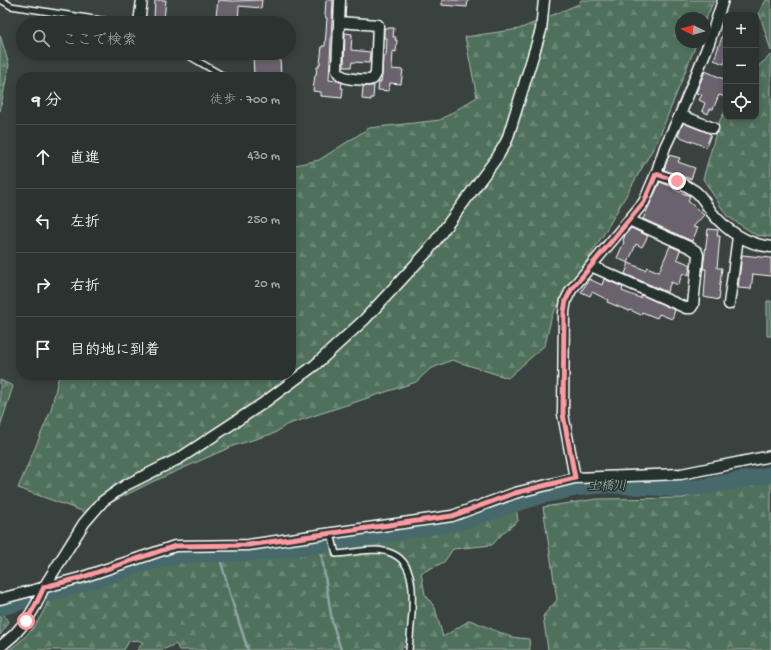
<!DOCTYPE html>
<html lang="ja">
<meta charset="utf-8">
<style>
:root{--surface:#2c3230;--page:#343a38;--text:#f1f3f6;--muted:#a6aaab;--line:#484d4c}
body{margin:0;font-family:"Gochi Hand","Klee One",sans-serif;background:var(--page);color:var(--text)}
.controls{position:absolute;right:12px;top:12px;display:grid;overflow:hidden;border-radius:8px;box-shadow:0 2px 6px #0003}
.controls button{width:36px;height:36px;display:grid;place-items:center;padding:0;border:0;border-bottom:1px solid var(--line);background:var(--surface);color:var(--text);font:20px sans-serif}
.compass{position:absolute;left:675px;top:12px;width:36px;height:36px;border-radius:50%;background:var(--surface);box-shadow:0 2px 6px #0003;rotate:275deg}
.stop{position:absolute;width:12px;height:12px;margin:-9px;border:3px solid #ff9aa2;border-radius:50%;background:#fff}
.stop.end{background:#ff9aa2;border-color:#fff;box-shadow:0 1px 4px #0008}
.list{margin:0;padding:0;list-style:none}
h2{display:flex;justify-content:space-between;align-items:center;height:52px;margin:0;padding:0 16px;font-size:17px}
h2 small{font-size:13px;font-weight:400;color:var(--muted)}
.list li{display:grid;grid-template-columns:26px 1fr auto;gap:12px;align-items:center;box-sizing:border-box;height:64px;padding:0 16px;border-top:1px solid var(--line)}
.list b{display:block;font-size:15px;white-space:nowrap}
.list em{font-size:13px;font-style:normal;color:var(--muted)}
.icon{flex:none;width:22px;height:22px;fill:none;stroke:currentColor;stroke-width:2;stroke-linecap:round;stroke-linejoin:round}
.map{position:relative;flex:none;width:771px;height:650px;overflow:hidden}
.search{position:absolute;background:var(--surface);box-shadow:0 2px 6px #0003;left:16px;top:16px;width:280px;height:44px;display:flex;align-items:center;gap:10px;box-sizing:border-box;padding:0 14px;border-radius:22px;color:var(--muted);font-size:15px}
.panel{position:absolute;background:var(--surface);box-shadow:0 2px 6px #0003;left:16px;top:72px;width:280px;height:308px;border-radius:16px}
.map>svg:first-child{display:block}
.forest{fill:url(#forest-firs);stroke:#a7b8ad}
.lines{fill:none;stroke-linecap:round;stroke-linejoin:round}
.stream{stroke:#90a5a7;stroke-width:2.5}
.river{stroke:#46696c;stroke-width:16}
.building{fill:#6a646d;stroke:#fff}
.service-casing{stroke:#fff;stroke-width:8}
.minor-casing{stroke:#fff;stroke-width:13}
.service{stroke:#26332d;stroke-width:5}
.minor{stroke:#26332d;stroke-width:10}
.route{stroke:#ff9aa2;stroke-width:5}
.labels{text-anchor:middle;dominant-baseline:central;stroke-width:3;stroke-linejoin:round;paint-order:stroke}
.water-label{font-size:13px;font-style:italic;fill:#acbcbd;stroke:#26332d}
</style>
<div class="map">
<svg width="771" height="650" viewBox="0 0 771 650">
<defs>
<pattern id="forest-firs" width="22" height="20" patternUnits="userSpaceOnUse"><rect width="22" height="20" fill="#4f715b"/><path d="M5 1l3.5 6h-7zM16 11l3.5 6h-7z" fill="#698674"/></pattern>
</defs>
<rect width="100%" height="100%" fill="#3a4240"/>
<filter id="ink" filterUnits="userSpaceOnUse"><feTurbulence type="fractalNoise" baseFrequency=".025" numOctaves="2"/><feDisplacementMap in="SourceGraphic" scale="8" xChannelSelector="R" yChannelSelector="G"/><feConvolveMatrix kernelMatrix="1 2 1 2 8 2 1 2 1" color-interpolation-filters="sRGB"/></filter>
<g filter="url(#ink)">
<path class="forest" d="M581,0H714L705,21V18H681V42H697L658,140L605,232L552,315L545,345L508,378L452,360L430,369L416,382L286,425L275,433L233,446L152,482L106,505L93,515L18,488L51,410L59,375H291V166L319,160L369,128L440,120L477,97L465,37L519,29L579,4Z
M766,0H771V51L759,12Z
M0,35L9,65L0,111Z
M771,55V237L756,235L727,216L703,179L719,122L726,109V117H756V68Z
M767,301H771V336H767Z
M0,380L13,386L0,427Z
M771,471V650H548L543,616L557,600L543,507L597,499L683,498Z
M516,506L518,521L505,531L492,545L453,549L444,562L421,573L425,594L435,608L443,637L470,620L511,637L529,639L530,650H412L410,645L397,650H179L176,644L162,650H137L143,643L138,640L129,641L124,650H9C31,634 39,622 50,597L146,567L182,558L215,559L314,550Z
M0,612H2L7,619L8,624L0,635Z"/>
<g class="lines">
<path class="stream" d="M320,545L332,621L341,650
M219,555L233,604L248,650"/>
<path class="river" d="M0,608L121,572L136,566L181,555L254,553L320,545L460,522L541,496L578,488L605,485L679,489L701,487L763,476L771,474"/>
</g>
<path class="building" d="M155,0H166L164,19L154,18Z
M218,0L232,1L262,0L261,8L239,6L238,21L218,19V17L216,16Z
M326,0H333L329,80L338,81L342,83L341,88H343L342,98L321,96V92L313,91L315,75H316L317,67H319V64H320L322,46H325L327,18H326L325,15Z
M442,0H468L467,7L442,5Z
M384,28H394L393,37H396L395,40H397L396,52L393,51L392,69L403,70L401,84L390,83L389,91L378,90L379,82H381L382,75L383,56H386L387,38H384Z
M725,28L726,60L724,64L714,60Z
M345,33L352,34L351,50L370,52L369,63L352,62L351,67H344Z
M273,53V58L280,57L281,77H254L253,54Z
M705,71L726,80V97L719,95L713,109H710L708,114L702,111L705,103L699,100L702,95L696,93Z
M363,86H374L373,98H371V100L362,99Z
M683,123L711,134L706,147L678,136Z
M669,155L680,158L678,162L695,168L691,179L664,170Z
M660,182L673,187V189L690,196L688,201L704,215L693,227L698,228L692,241L643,219Z
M631,228L648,236L642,247L636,244L628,263L617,258L624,242L623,241L625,235Z
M708,229L718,230L717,236H720L717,268H722L719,292H720L719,300L704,297L706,269H703Z
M670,246L680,250L677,259L691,265L688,275L683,273L678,285L671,282L667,292L625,274L629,263L645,270L647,267L659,272Z
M742,255L771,258V276L753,274L751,289L738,288Z
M589,279L602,285L604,279L623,287L622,291L640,298L642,295L675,310L672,319L659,314L657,318L642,312L641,315L630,310L629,311L607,302L608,300L592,292L590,296L581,292Z"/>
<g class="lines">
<g class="service-casing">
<path id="service" d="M1,0L11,6L120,23
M184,53L225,77
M331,533L336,554C349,553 363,550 376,550C414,552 413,584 412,613C411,625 410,638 409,650"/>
</g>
<g class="minor-casing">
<path id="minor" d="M339,22L378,25L376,74L373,79L369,80C360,79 340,81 337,70L340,0
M139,23L142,0
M680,115L713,128
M656,174C669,178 684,183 695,191C702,196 707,206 712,213C728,232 746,244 771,247
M591,266L686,308H691L693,305L698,255L697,252L691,248L629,220
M729,304L738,237
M575,478L563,414L564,312L566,300L571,290L644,202L656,174L665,147L680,115L709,43L723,0
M0,599L80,578L175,546L248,545L452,516L515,493L575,478L681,474L771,456
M0,647L14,635L26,621L36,605L44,587L84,523L103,501L126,485L180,458L262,404L315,365L364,320L428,251L498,156L507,140L541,30L544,0"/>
</g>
<use href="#service" class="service"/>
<use href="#minor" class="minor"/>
</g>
</g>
<g class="lines" filter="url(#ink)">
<path class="route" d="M26,621L36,604L44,587L80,578L175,546L248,545L452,516L515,493L575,478L563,414L564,312L566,300L571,290L644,202L656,174L677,181"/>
</g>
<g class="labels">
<g class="water-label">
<text transform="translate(607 487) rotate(-1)">土橋川</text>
</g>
</g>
</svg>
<div class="controls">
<button>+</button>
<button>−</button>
<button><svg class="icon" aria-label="locate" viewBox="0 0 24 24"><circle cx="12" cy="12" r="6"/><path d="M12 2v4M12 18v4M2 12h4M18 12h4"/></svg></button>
</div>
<svg class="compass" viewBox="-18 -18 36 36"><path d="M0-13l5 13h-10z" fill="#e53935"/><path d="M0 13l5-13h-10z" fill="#a6aaab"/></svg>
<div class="stop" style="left:26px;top:621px"></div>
<div class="stop end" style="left:677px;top:181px"></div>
<div class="search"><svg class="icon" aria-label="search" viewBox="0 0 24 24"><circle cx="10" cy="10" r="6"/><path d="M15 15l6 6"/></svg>ここで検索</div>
<section class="panel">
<h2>9 分<small>徒歩 · 700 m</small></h2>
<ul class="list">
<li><svg class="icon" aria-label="ahead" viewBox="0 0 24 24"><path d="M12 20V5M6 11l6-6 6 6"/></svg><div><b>直進</b></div><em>430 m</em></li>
<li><svg class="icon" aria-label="left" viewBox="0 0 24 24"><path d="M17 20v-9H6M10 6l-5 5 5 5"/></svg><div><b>左折</b></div><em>250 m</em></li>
<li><svg class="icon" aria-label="right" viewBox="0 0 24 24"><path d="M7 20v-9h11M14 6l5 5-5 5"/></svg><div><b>右折</b></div><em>20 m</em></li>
<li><svg class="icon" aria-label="arrive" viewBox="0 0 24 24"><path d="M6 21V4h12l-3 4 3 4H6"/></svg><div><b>目的地に到着</b></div></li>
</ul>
</section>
</div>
